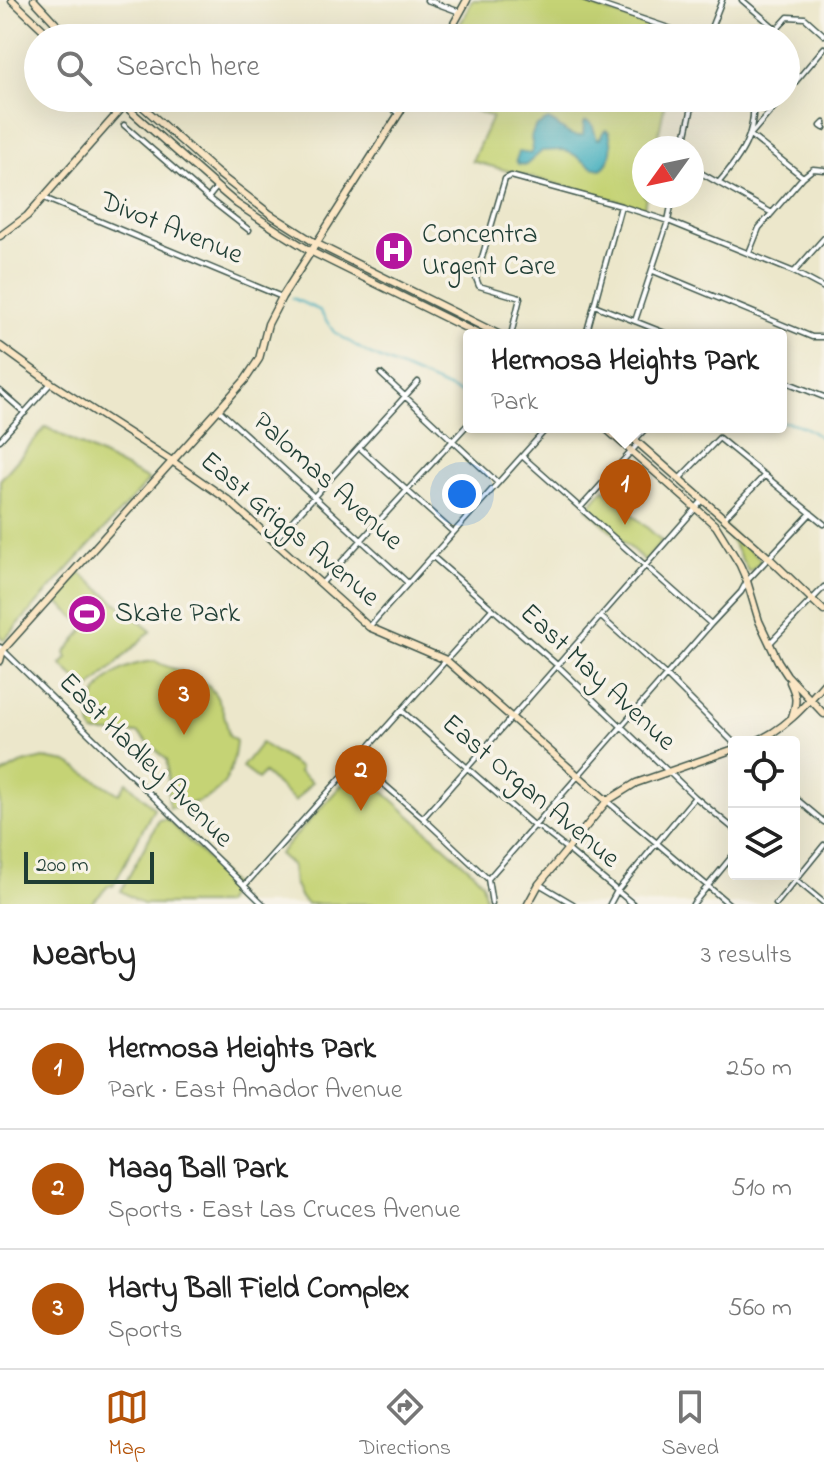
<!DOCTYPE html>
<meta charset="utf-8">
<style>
:root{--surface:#fff;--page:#f2f2f2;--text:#222;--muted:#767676;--line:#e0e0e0;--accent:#b45309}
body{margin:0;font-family:"Indie Flower",sans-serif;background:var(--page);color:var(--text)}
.controls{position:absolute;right:24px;bottom:24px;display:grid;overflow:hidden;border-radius:8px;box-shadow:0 8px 32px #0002}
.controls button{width:72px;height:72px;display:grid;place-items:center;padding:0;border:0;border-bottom:2px solid var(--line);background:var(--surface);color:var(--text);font:40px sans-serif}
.compass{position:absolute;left:632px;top:136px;width:72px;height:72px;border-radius:50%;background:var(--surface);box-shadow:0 8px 32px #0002;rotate:237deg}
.scale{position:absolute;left:24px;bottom:20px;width:130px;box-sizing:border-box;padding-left:8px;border:4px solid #1f3d34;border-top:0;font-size:22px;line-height:28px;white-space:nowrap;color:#1f3d34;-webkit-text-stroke:6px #f7f3e8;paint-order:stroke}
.you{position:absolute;left:462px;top:494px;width:28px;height:28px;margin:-20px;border:6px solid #fff;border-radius:50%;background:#1a73e8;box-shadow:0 0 0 12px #1a73e833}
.badge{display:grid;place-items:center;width:52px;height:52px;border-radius:50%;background:var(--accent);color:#fff;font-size:26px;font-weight:700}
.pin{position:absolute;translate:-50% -66px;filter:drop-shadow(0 2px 4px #0008)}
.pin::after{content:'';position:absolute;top:42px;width:28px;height:24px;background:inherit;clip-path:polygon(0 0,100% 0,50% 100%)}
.popup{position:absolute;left:463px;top:329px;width:324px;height:104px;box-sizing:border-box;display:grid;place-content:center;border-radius:8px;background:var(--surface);filter:drop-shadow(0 2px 6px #0005);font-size:26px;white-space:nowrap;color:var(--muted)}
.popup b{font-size:30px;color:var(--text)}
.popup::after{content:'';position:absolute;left:50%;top:100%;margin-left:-16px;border:16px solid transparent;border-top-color:var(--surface)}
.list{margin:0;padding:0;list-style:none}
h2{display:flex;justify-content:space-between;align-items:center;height:104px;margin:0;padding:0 32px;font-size:34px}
h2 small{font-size:26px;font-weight:400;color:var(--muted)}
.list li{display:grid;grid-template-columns:52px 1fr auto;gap:24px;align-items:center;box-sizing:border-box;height:120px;padding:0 32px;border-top:2px solid var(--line)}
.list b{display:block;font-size:30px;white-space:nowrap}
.list p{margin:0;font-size:26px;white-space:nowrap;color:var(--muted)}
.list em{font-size:26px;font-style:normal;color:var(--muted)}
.icon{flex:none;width:44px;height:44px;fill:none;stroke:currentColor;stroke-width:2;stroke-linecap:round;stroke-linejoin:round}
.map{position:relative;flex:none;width:824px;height:904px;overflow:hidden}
.search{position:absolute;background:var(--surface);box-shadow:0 8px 32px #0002;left:24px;right:24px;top:24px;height:88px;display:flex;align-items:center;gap:20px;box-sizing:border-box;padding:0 28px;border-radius:44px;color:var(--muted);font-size:30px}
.sheet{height:464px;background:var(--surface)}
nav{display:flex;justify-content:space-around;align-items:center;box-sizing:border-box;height:112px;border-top:2px solid var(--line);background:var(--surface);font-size:22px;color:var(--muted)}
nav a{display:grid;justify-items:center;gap:4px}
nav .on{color:var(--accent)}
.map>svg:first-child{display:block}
.green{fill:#c5d375;stroke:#728854;stroke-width:2}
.water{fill:#3eacbc;stroke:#2e7478;stroke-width:2}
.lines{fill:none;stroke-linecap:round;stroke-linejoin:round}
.stream{stroke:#3eacbc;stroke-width:2}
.street-casing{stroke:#3e564b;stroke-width:7}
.secondary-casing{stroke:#3e564b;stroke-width:9}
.street{stroke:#fff;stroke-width:4}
.secondary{stroke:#fbe6c4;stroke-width:6}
.labels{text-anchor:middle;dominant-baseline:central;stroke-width:7;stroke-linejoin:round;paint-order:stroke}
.street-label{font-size:28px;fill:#1f3d34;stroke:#f7f3e8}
.poi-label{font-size:28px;fill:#1f3d34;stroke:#f7f3e8;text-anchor:start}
</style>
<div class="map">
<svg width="824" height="904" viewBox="0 0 824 904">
<rect width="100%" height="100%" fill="#f7f3e8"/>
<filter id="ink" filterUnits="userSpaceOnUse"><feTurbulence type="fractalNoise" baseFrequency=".0125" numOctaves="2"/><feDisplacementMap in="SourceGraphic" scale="16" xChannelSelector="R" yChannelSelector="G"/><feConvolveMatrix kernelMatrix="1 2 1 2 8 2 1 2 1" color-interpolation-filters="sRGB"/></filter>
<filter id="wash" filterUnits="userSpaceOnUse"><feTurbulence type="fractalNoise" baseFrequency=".006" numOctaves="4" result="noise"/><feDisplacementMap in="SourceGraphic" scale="32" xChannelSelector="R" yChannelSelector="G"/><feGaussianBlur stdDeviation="1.8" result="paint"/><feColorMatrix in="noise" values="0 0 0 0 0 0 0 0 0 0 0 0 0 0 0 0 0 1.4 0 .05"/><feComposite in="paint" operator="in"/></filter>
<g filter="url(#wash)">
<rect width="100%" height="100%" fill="#ece7cb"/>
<path class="green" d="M472,0H574L679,36V38H452L466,14Z
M443,98H666L656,148H644V196H646L644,208L472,161L492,117Z
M46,427L149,480L4,640L0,636V480Z
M604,489L662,541L645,561L587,509Z
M706,510L760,559V562L751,571H748L734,545Z
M80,573L151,631L88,690L61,665L67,658L65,653L86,627L55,600Z
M155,661C164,667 174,668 184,672C216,683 224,706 229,736L236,741C232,789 215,801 169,808L167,760L138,733H94C89,726 89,717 91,708C99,678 125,663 155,661Z
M261,743L300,768L299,772L312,782L295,801L264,773L258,779L242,767Z
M43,758L67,762L119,794L127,782L154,808L113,886L109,885L91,904H0V775L20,764Z
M357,768L473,872L482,882L487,904H307L301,898L294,883L292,866L279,854Z
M167,819L234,886L224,904H143L121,891L159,820Z"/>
<path class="water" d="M548,120C562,125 567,139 583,135L584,123L586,121L592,124L597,139H600L603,132L606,130L609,132C613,144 613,161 601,169L592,167L573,154L563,150L542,151L526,165L518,164L516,160L519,152L531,154L533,150L531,137L535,127Z"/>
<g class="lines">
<path class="stream" d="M292,298L319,310L334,332L369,354L469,397
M781,422C799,422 810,430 824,440"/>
</g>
</g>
<g filter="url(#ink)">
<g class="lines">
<g class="street-casing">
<path id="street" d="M427,0L460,12
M586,0L698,38
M742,0L776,29
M707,38L722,0
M769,38L788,17L805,18L824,35
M786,93L824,48
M378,98L399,114
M782,98L750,135L803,177L813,169L824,170
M824,123L821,126L824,128
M124,125L208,198L217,187
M683,148L694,98
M692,168L772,213
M719,182C742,155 756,135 753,98
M44,198L282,297
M208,198L249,230
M749,253L759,228L803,177
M653,271L812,337H824
M794,272L824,238
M594,305L670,335
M635,321L668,221L673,196
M511,335L520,298L479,286L476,278L505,179L511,176L621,206L668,221L794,272L824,288
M586,335L621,206
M381,374L498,483
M781,380L824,397
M0,391L25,413
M219,410L408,583
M0,440L51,383
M635,440L647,427
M360,448L453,532
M522,456L711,624
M679,479L719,438L824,524
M580,508L638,444
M724,518L765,475
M273,542L418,382
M432,556L557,665L695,797L734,829
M322,583L469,423
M601,617L667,676L734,743
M369,627L548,427
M770,643L824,587
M0,647L263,904
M402,711L534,826L540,828L567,849L633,904
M357,761L423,818L488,879L492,904
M794,797L824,822
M607,801L729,904
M423,818L703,500
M789,874L824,903
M488,879L711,624L741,592L747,581L811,513
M539,884L573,904
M244,886L492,609
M610,904L617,891L695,797
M693,904L734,854
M776,904L824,845"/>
</g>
<g class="secondary-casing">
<path id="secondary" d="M12,0L52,38
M34,0L69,38
M446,38L467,0
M107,98L114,107L115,116
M116,98L217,187L237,204L278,231L312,252L480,335
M133,98L216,172L270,214L317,244L500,335
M0,236L27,216L131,98
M0,346L51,383L172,461L228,500L369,627L446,660L607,801
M604,427L716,526L740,565L747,581L759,621L778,661L787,675L824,714
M620,427L768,557L824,611
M0,661L3,650L245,380L259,359L268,324L282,297L409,98
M790,682C797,697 797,701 792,717
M754,742C783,731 804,707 824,684
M528,904L539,884L607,801L636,783L734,749"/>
</g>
<use href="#street" class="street"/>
<use href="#secondary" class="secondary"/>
</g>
</g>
<defs>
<g id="hospital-disc" transform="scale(2)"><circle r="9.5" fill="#b5179e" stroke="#f7f3e8"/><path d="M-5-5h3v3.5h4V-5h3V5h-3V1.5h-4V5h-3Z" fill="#fff"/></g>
<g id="stadium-disc" transform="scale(2)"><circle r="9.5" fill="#b5179e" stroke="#f7f3e8"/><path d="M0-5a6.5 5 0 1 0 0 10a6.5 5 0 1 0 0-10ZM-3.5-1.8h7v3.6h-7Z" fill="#fff"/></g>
</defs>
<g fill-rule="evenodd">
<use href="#hospital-disc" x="394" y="251"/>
<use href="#stadium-disc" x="87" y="614"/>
</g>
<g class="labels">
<g class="street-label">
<text transform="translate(171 229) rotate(22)">Divot Avenue</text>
<text transform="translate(327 482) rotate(42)">Palomas Avenue</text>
<text transform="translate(289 530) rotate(40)">East Griggs Avenue</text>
<text transform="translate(597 678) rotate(43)">East May Avenue</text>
<text transform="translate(145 761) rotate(45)">East Hadley Avenue</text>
<text transform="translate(530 792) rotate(40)">East Organ Avenue</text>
</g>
<g class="poi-label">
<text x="422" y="235">Concentra<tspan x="422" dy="32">Urgent Care</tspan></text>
<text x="115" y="614">Skate Park</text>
</g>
</g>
</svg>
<div class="controls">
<button><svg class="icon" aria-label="locate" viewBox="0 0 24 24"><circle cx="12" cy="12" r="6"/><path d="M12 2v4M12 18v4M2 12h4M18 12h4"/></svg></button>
<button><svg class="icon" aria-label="layers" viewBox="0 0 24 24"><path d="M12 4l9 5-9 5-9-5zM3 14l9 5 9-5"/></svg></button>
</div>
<svg class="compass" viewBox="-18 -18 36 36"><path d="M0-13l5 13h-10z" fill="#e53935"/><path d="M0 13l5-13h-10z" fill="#767676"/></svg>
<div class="scale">200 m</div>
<div class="you"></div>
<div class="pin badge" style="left:625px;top:525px">1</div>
<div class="popup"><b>Hermosa Heights Park</b>Park</div>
<div class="pin badge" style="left:361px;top:811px">2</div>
<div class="pin badge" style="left:184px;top:735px">3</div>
<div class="search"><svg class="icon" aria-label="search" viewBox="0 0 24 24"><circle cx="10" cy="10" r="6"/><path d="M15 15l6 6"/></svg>Search here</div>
</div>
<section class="sheet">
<h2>Nearby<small>3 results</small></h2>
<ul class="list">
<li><span class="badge">1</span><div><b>Hermosa Heights Park</b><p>Park · East Amador Avenue</p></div><em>250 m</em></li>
<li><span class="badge">2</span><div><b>Maag Ball Park</b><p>Sports · East Las Cruces Avenue</p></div><em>510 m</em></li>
<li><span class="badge">3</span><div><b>Harty Ball Field Complex</b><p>Sports</p></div><em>560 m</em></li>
</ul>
</section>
<nav>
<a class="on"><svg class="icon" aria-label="map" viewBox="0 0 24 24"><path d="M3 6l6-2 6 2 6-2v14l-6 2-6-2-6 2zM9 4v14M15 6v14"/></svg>Map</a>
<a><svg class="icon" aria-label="directions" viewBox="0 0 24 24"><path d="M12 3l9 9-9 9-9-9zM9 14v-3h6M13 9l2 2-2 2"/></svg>Directions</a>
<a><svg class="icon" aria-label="saved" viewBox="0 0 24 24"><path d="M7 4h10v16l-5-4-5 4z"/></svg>Saved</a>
</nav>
